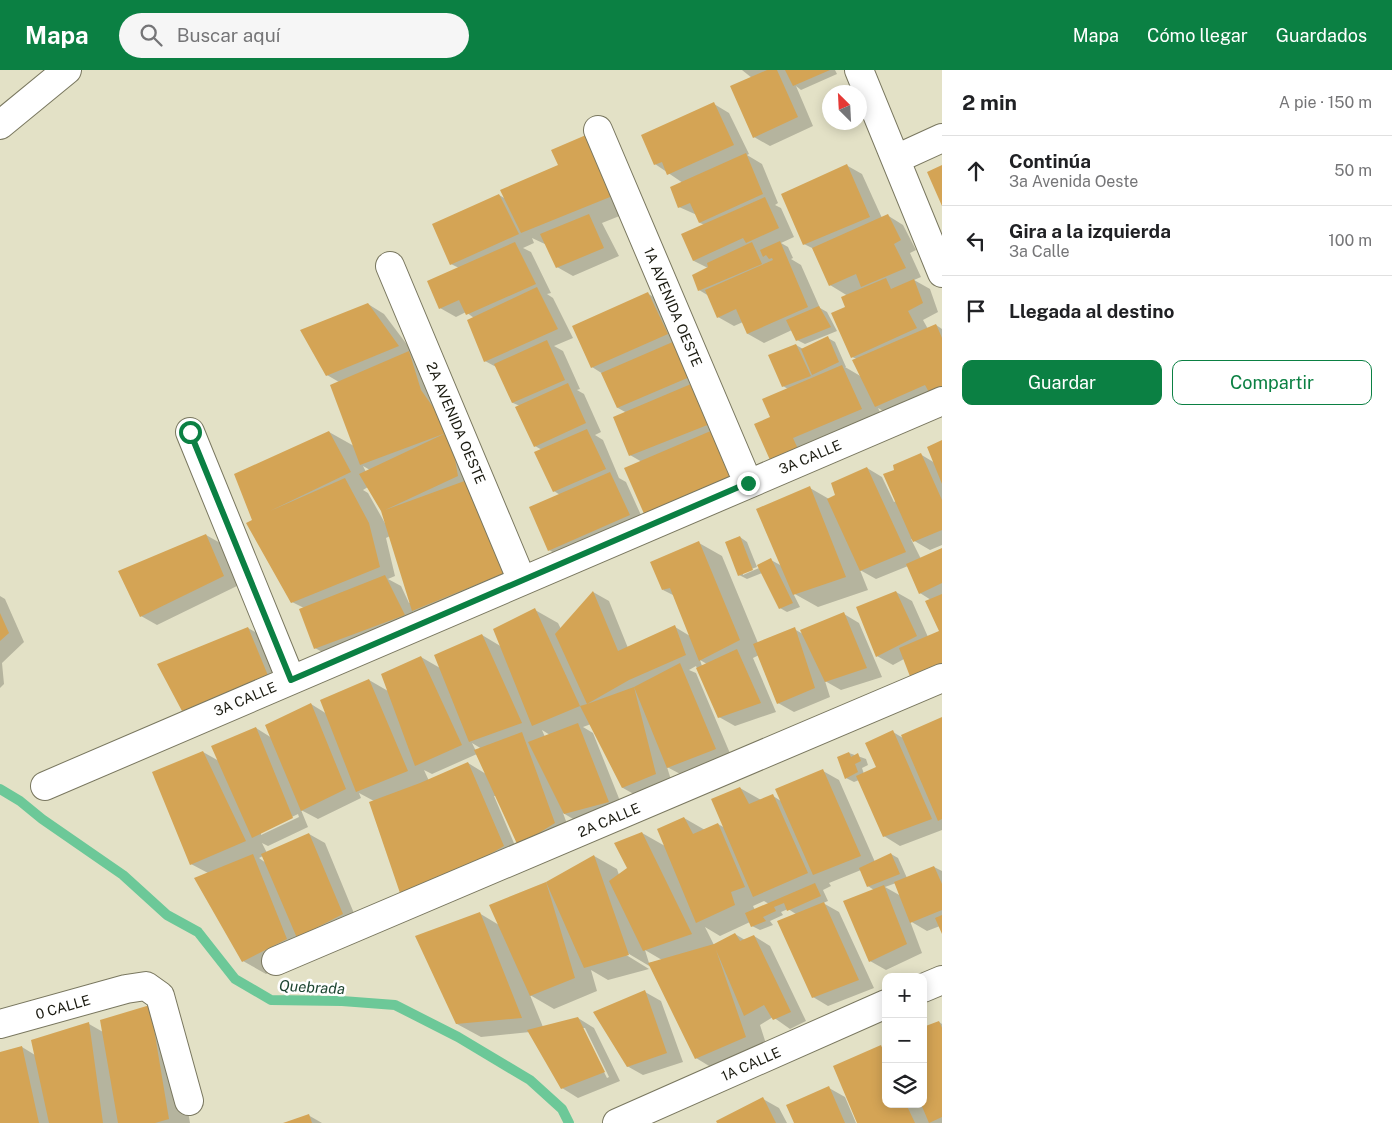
<!DOCTYPE html>
<html lang="es">
<meta charset="utf-8">
<style>
:root{--surface:#fff;--page:#f6f6f6;--text:#202124;--muted:#757577;--line:#e0e0e0;--accent:#0b8043}
body{margin:0;font-family:"Public Sans",sans-serif;background:var(--page);color:var(--text)}
.controls{position:absolute;right:15px;bottom:15px;display:grid;overflow:hidden;border-radius:10px;box-shadow:0 2px 12px #0003}
.controls button{width:45px;height:45px;display:grid;place-items:center;padding:0;border:0;border-bottom:1px solid var(--line);background:var(--surface);color:var(--text);font:25px sans-serif}
.compass{position:absolute;left:822px;top:15px;width:45px;height:45px;border-radius:50%;background:var(--surface);box-shadow:0 2px 12px #0003;rotate:336deg}
.stop{position:absolute;width:15px;height:15px;margin:-11px;border:4px solid #0b8043;border-radius:50%;background:#fff}
.stop.end{background:#0b8043;border-color:#fff;box-shadow:0 1px 5px #0008}
.list{margin:0;padding:0;list-style:none}
h2{display:flex;justify-content:space-between;align-items:center;height:65px;margin:0;padding:0 20px;font-size:21px}
h2 small{font-size:16px;font-weight:400;color:var(--muted)}
.list li{display:grid;grid-template-columns:32px 1fr auto;gap:15px;align-items:center;box-sizing:border-box;height:70px;padding:0 20px;border-top:1px solid var(--line)}
.list b{display:block;font-size:19px;white-space:nowrap}
.list p{margin:0;font-size:16px;white-space:nowrap;color:var(--muted)}
.list em{font-size:16px;font-style:normal;color:var(--muted)}
.actions{display:flex;gap:10px;padding:15px 20px}
.actions a{flex:1;padding:11px 0;border:1px solid var(--accent);border-radius:10px;text-align:center;font-size:18px;color:var(--accent)}
.actions .main{background:var(--accent);color:#fff}
.icon{flex:none;width:28px;height:28px;fill:none;stroke:currentColor;stroke-width:2;stroke-linecap:round;stroke-linejoin:round}
.map{position:relative;flex:none;width:942px;height:1053px;overflow:hidden}
header{display:flex;align-items:center;gap:30px;box-sizing:border-box;height:70px;padding:0 25px;background:var(--accent);color:#fff}
header strong{font-size:24px}
nav{display:flex;gap:28px;margin-inline-start:auto;font-size:18px}
.search{width:350px;height:45px;background:var(--page);display:flex;align-items:center;gap:12px;box-sizing:border-box;padding:0 18px;border-radius:28px;color:var(--muted);font-size:19px}
main{display:flex}
aside{flex:1;background:var(--surface)}
.map>svg:first-child{display:block}
.shadow{fill:#0003;fill-rule:evenodd}
.lines{fill:none;stroke-linecap:round;stroke-linejoin:round}
.stream{stroke:#6cc898;stroke-width:10}
.building{fill:#d4a455}
.street-casing{stroke:#79775f;stroke-width:30}
.street{stroke:#fff;stroke-width:28}
.route{stroke:#0b8043;stroke-width:6}
.labels{text-anchor:middle;dominant-baseline:central;stroke-width:5;stroke-linejoin:round;paint-order:stroke}
.street-label{font-size:14px;fill:#1a1a10;stroke:#fff}
.water-label{font-size:15px;font-style:italic;fill:#1d4531;stroke:#fff}
</style>
<header>
<strong>Mapa</strong>
<div class="search"><svg class="icon" aria-label="search" viewBox="0 0 24 24"><circle cx="10" cy="10" r="6"/><path d="M15 15l6 6"/></svg>Buscar aquí</div>
<nav><a>Mapa</a><a>Cómo llegar</a><a>Guardados</a></nav>
</header>
<main>
<div class="map">
<svg width="942" height="1053" viewBox="0 0 942 1053">
<rect width="100%" height="100%" fill="#e3e1c6"/>
<path class="shadow" d="M742,0H835L837,4L801,20L796,16L813,56L770,76L754,67L752,8Z
M714,34L729,43L749,84L747,85L762,94L778,133L775,135L781,138L794,167L781,173L788,177L793,188L791,189L801,195L820,238L827,242L837,261L805,274L797,270L792,260L764,273L748,264L743,252L734,256L718,247L709,226L699,220L708,198L694,191L683,165L705,155L700,153L697,145L679,137L683,113L655,94Z
M560,95L637,139L602,153L619,186L573,206L557,197L547,175L532,168L534,173L523,178L531,182L551,223L547,224L553,228L573,268L554,276L563,281L580,319L577,320L584,324L601,362L595,365L603,370L619,408L626,412L645,454L565,489L549,480L560,425L554,421L542,380L535,376L520,336L513,333L498,298L485,291L474,248L466,242L456,247L440,238L459,198L451,194L499,125L506,129Z
M846,95L862,104L882,148L887,145L903,155L916,180L910,183L921,207L914,210L930,219L938,242L923,250L928,259L936,255L942,259V330L899,350L878,338L885,352L820,392L756,354L772,347L788,319L783,316L796,275L803,279L828,268L835,272L846,297H845L862,307L857,289L852,287L847,237L848,226L830,215L814,179L804,174Z
M647,223L663,233L725,363L642,392L630,385L615,348L627,343L618,338L603,304L592,297Z
M368,234L384,244L414,284L529,515L436,554L413,541L420,554L331,587L315,578L304,538L292,532L254,451L329,362L354,376L339,312L327,305ZM363,396L370,400L366,402ZM368,417L382,440L386,455L368,423L363,420ZM390,466L411,532L409,533L401,516L388,509L395,506L386,468Z
M942,371V475L930,480L911,469L921,489L942,479V619L904,589L893,595L877,586L896,522L912,531L928,567L940,561L931,530L920,523L908,496L876,509L860,500L868,520L818,537L793,523L800,537L787,542L780,538L762,503L747,509L739,505L740,467L747,472L757,497L743,502V505L759,498L771,490L782,496L810,418L829,429L837,425L867,398L882,407L894,432L896,431V401L920,384L935,393Z
M206,465L222,474L239,515L157,555L141,546Z
M699,473L722,486L758,573L794,559L803,564L844,544L859,553L882,607L841,620L825,611L830,627L794,642L778,633L759,585L753,588L776,642L735,656L719,647L696,596L689,600L696,603L732,688L684,706L667,697L672,713L639,727L623,718L591,654L583,657L593,663L624,741L580,753L563,743L570,762L535,785L496,726H494L519,785L424,836L401,822L374,731L359,723L361,728L318,749L301,740L308,757L268,776L262,773L267,783L309,764L325,773L358,853L310,882L266,904L243,891L208,803L191,794L203,682L219,691L256,658L272,668L311,634L327,644L369,610L388,621L421,587L440,598L482,565L502,577L535,540L558,553L561,559L593,522L609,531L628,578L675,557L690,566L675,526L663,520ZM700,590L707,594L702,596ZM542,660L550,665L545,667ZM472,673L482,679L476,681ZM477,684L486,704L468,693L429,711L424,700L432,704ZM298,744L299,747L261,765V762ZM263,786L266,793L259,788Z
M0,526L5,529L24,572L2,593L4,614L0,618Z
M248,558L271,571L291,621L206,654L183,641Z
M942,648V760L900,776L884,766L859,710L854,712L846,708L849,683L866,689L868,695L862,698L864,704L878,698L893,662L903,668Z
M823,701L839,710L875,792L891,784L898,788L907,808L934,797L942,801V861L940,856L927,861L910,851L922,883L886,900L870,891L874,820L868,816L861,800L829,813L831,816L823,820L828,831L823,833L839,842L874,918L828,936L813,927L796,844L788,839L781,842L783,845L770,851L773,855L760,860L752,856L750,852L720,866L705,857L714,875L735,864L745,870L754,866L770,876L806,951L790,959L773,947L760,955L768,980L719,1002L696,988L651,897L624,881L623,883L649,899L608,910L591,900L597,921L554,939L530,925L543,957L578,948L594,958L620,1011L578,1028L562,1018L530,962L481,967L457,954L479,843L499,855L491,835L547,813L594,786L617,799L619,805L629,798L642,763L665,776L684,748L705,760L718,754L725,758L740,718L761,730L773,726L781,731ZM896,813L901,826L885,817ZM764,831L769,834L755,840L753,836ZM645,880L662,890L649,893ZM582,958H585L609,1007L607,1008Z
M645,922L661,931L683,992L643,1005L627,996Z
M172,949L190,1053H0V983L22,977L35,985L89,954L103,962L101,951Z
M939,952L942,954V1053H859L880,977L886,980V1034H923Z
M829,1018L845,1027L856,1053H796Z
M763,1029L779,1038L787,1053H719Z
M308,1045L322,1053H286Z"/>
<g class="lines">
<path class="stream" d="M0,719L20,731L42,749L123,805L167,845L198,862L235,909L271,930L342,931L395,935L458,967L530,1010L562,1039L569,1053"/>
</g>
<path class="building" d="M767,0H777L798,47L753,68L730,16Z
M785,0H830L793,16Z
M714,32L734,75L667,105L662,92L654,95L641,65Z
M586,65L615,125L521,163L500,120L558,95L551,80Z
M746,83L763,124L699,153L690,133L678,138L670,117Z
M847,94L870,147L803,175L781,124Z
M942,95V136L927,102Z
M499,124L519,164L450,195L432,154Z
M765,127L779,158L746,173L743,168L693,191L681,164Z
M589,144L604,178L556,198L540,164Z
M888,144L901,170L894,174L906,198L861,217L856,204L829,216L812,178Z
M780,171L808,237L747,264L736,239L717,248L705,220L773,190L772,188L769,189L766,185L763,187L760,180Z
M515,172L536,214L466,245L459,230L439,239L427,211Z
M752,172L762,194L698,221L692,205L708,197L707,193Z
M886,208L891,219L914,209L923,233L908,241L917,258L851,288L831,243L845,237L841,227Z
M537,217L558,259L484,292L467,250Z
M648,222L668,264L591,298L572,256Z
M368,233L399,276L326,306L300,260Z
M819,236L831,257L796,271L786,250Z
M936,254L942,268V319L930,324L925,315L875,337L852,290Z
M828,266L839,292L812,305L801,279Z
M547,270L565,310L512,333L494,294Z
M675,271L692,306L617,338L601,303Z
M796,274L811,306L782,317L768,285Z
M409,281L421,320L450,361L458,406L385,440L470,409L507,502L412,541L381,441L359,404L446,363L360,395L330,315Z
M842,295L862,339L793,368L798,379L770,390L754,354L770,347L762,329Z
M568,313L586,353L534,377L515,337Z
M691,314L710,354L629,386L613,347Z
M587,359L606,399L553,422L534,382Z
M713,360L735,410L645,446L624,398Z
M329,361L351,402L270,441L345,408L369,453L380,497L291,533L246,453L252,450L234,404Z
M942,370V414L927,377Z
M921,383L942,430V460L913,472L883,404L894,400L893,395Z
M867,397L906,482L860,501L827,429L835,425L831,413Z
M610,402L630,445L548,481L529,437Z
M810,416L846,507L793,525L756,439Z
M206,464L224,506L140,547L118,501Z
M740,466L753,500L738,506L725,472Z
M699,471L740,570L699,591L670,518L662,520L650,492Z
M942,478V513L919,524L906,494Z
M771,488L793,533L779,539L757,495Z
M385,505L405,545L314,579L299,539Z
M593,521L618,581L675,555L686,585L629,610L587,634L634,617L656,704L622,718L580,636L532,656L493,559L535,538L580,636L587,634L555,564Z
M896,521L917,566L876,587L856,537Z
M942,524V595L911,609L899,578L939,561L925,531Z
M844,542L867,598L825,612L800,560Z
M0,543L9,563L0,571Z
M248,557L269,608L182,641L157,594Z
M795,557L815,618L777,634L753,574Z
M482,564L522,653L469,672L434,585Z
M737,579L761,633L718,648L696,598Z
M421,586L462,675L415,696L381,604Z
M680,593L716,679L667,698L634,617Z
M369,609L408,701L356,722L320,630Z
M311,633L346,719L301,741L265,655Z
M942,647V749L938,751L901,665Z
M578,653L609,732L564,744L528,672Z
M256,657L293,748L252,768L211,676Z
M893,660L932,749L883,767L856,706L876,697L865,673Z
M522,662L555,753L518,776L474,680Z
M203,681L246,771L190,795L152,702Z
M849,682L851,687L858,683L861,691L855,694L858,702L845,709L837,687Z
M468,692L504,776L461,801L400,823L369,732L420,713Z
M823,699L861,786L813,805L775,719Z
M740,717L749,734L773,724L808,803L753,827L711,729Z
M684,747L693,764L718,753L745,817L731,822L735,835L696,853L657,759Z
M642,762L692,864L643,881L609,811L627,798L614,773Z
M309,763L343,844L297,868L261,784Z
M891,783L900,804L867,817L859,798Z
M253,784L287,869L242,892L194,808Z
M594,785L629,885L584,898L546,812Z
M934,796L942,814V840L910,853L894,812Z
M546,812L575,908L530,926L489,835Z
M815,813L821,826L787,841L784,833L774,837L776,841L763,847L766,851L751,857L745,843Z
M884,815L907,874L869,892L843,831Z
M824,832L859,910L812,928L777,851Z
M480,842L522,948L456,954L415,866Z
M942,845V864L935,848Z
M735,863L740,871L754,865L791,942L773,950L764,935L744,946L716,880L746,967L695,989L648,893L714,874Z
M645,920L667,983L627,997L593,942Z
M150,935L169,1049L155,1053H118L100,950Z
M578,947L605,1002L561,1019L527,960Z
M939,951L942,958V1047L929,1053L921,1034H923V957Z
M89,952L103,1053H49L31,970Z
M881,975L886,987V1034H906L915,1053H857L833,996Z
M22,976L39,1053H0V982Z
M829,1016L845,1053H794L786,1035Z
M763,1027L776,1053H717L716,1051Z
M309,1044L312,1053H283Z"/>
<g class="lines">
<g class="street-casing">
<path id="street" d="M859,0L942,203
M0,55L67,0
M598,60L748,413
M896,89L942,68
M390,196L522,511
M190,362L291,610
M45,716L942,331
M276,891L942,608
M923,918L942,910
M0,954L126,919L146,916L160,926L189,1031
M617,1053L886,934"/>
</g>
<use href="#street" class="street"/>
</g>
<g class="lines">
<path class="route" d="M190,362L291,610L748,413"/>
</g>
<g class="labels">
<g class="street-label">
<text transform="translate(673 237) rotate(67)">1A AVENIDA OESTE</text>
<text transform="translate(456 353) rotate(67)">2A AVENIDA OESTE</text>
<text transform="translate(810 387) rotate(-23)">3A CALLE</text>
<text transform="translate(245 629) rotate(-23)">3A CALLE</text>
<text transform="translate(609 750) rotate(-23)">2A CALLE</text>
<text transform="translate(63 937) rotate(-16)">0 CALLE</text>
<text transform="translate(751 994) rotate(-24)">1A CALLE</text>
</g>
<g class="water-label">
<text transform="translate(312 917) rotate(3)">Quebrada</text>
</g>
</g>
</svg>
<div class="controls">
<button>+</button>
<button>−</button>
<button><svg class="icon" aria-label="layers" viewBox="0 0 24 24"><path d="M12 4l9 5-9 5-9-5zM3 14l9 5 9-5"/></svg></button>
</div>
<svg class="compass" viewBox="-18 -18 36 36"><path d="M0-13l5 13h-10z" fill="#e53935"/><path d="M0 13l5-13h-10z" fill="#757577"/></svg>
<div class="stop" style="left:190px;top:362px"></div>
<div class="stop end" style="left:748px;top:413px"></div>
</div>
<aside>
<h2>2 min<small>A pie · 150 m</small></h2>
<ul class="list">
<li><svg class="icon" aria-label="ahead" viewBox="0 0 24 24"><path d="M12 20V5M6 11l6-6 6 6"/></svg><div><b>Continúa</b><p>3a Avenida Oeste</p></div><em>50 m</em></li>
<li><svg class="icon" aria-label="left" viewBox="0 0 24 24"><path d="M17 20v-9H6M10 6l-5 5 5 5"/></svg><div><b>Gira a la izquierda</b><p>3a Calle</p></div><em>100 m</em></li>
<li><svg class="icon" aria-label="arrive" viewBox="0 0 24 24"><path d="M6 21V4h12l-3 4 3 4H6"/></svg><div><b>Llegada al destino</b></div></li>
</ul>
<div class="actions"><a class="main">Guardar</a><a>Compartir</a></div>
</aside>
</main>
